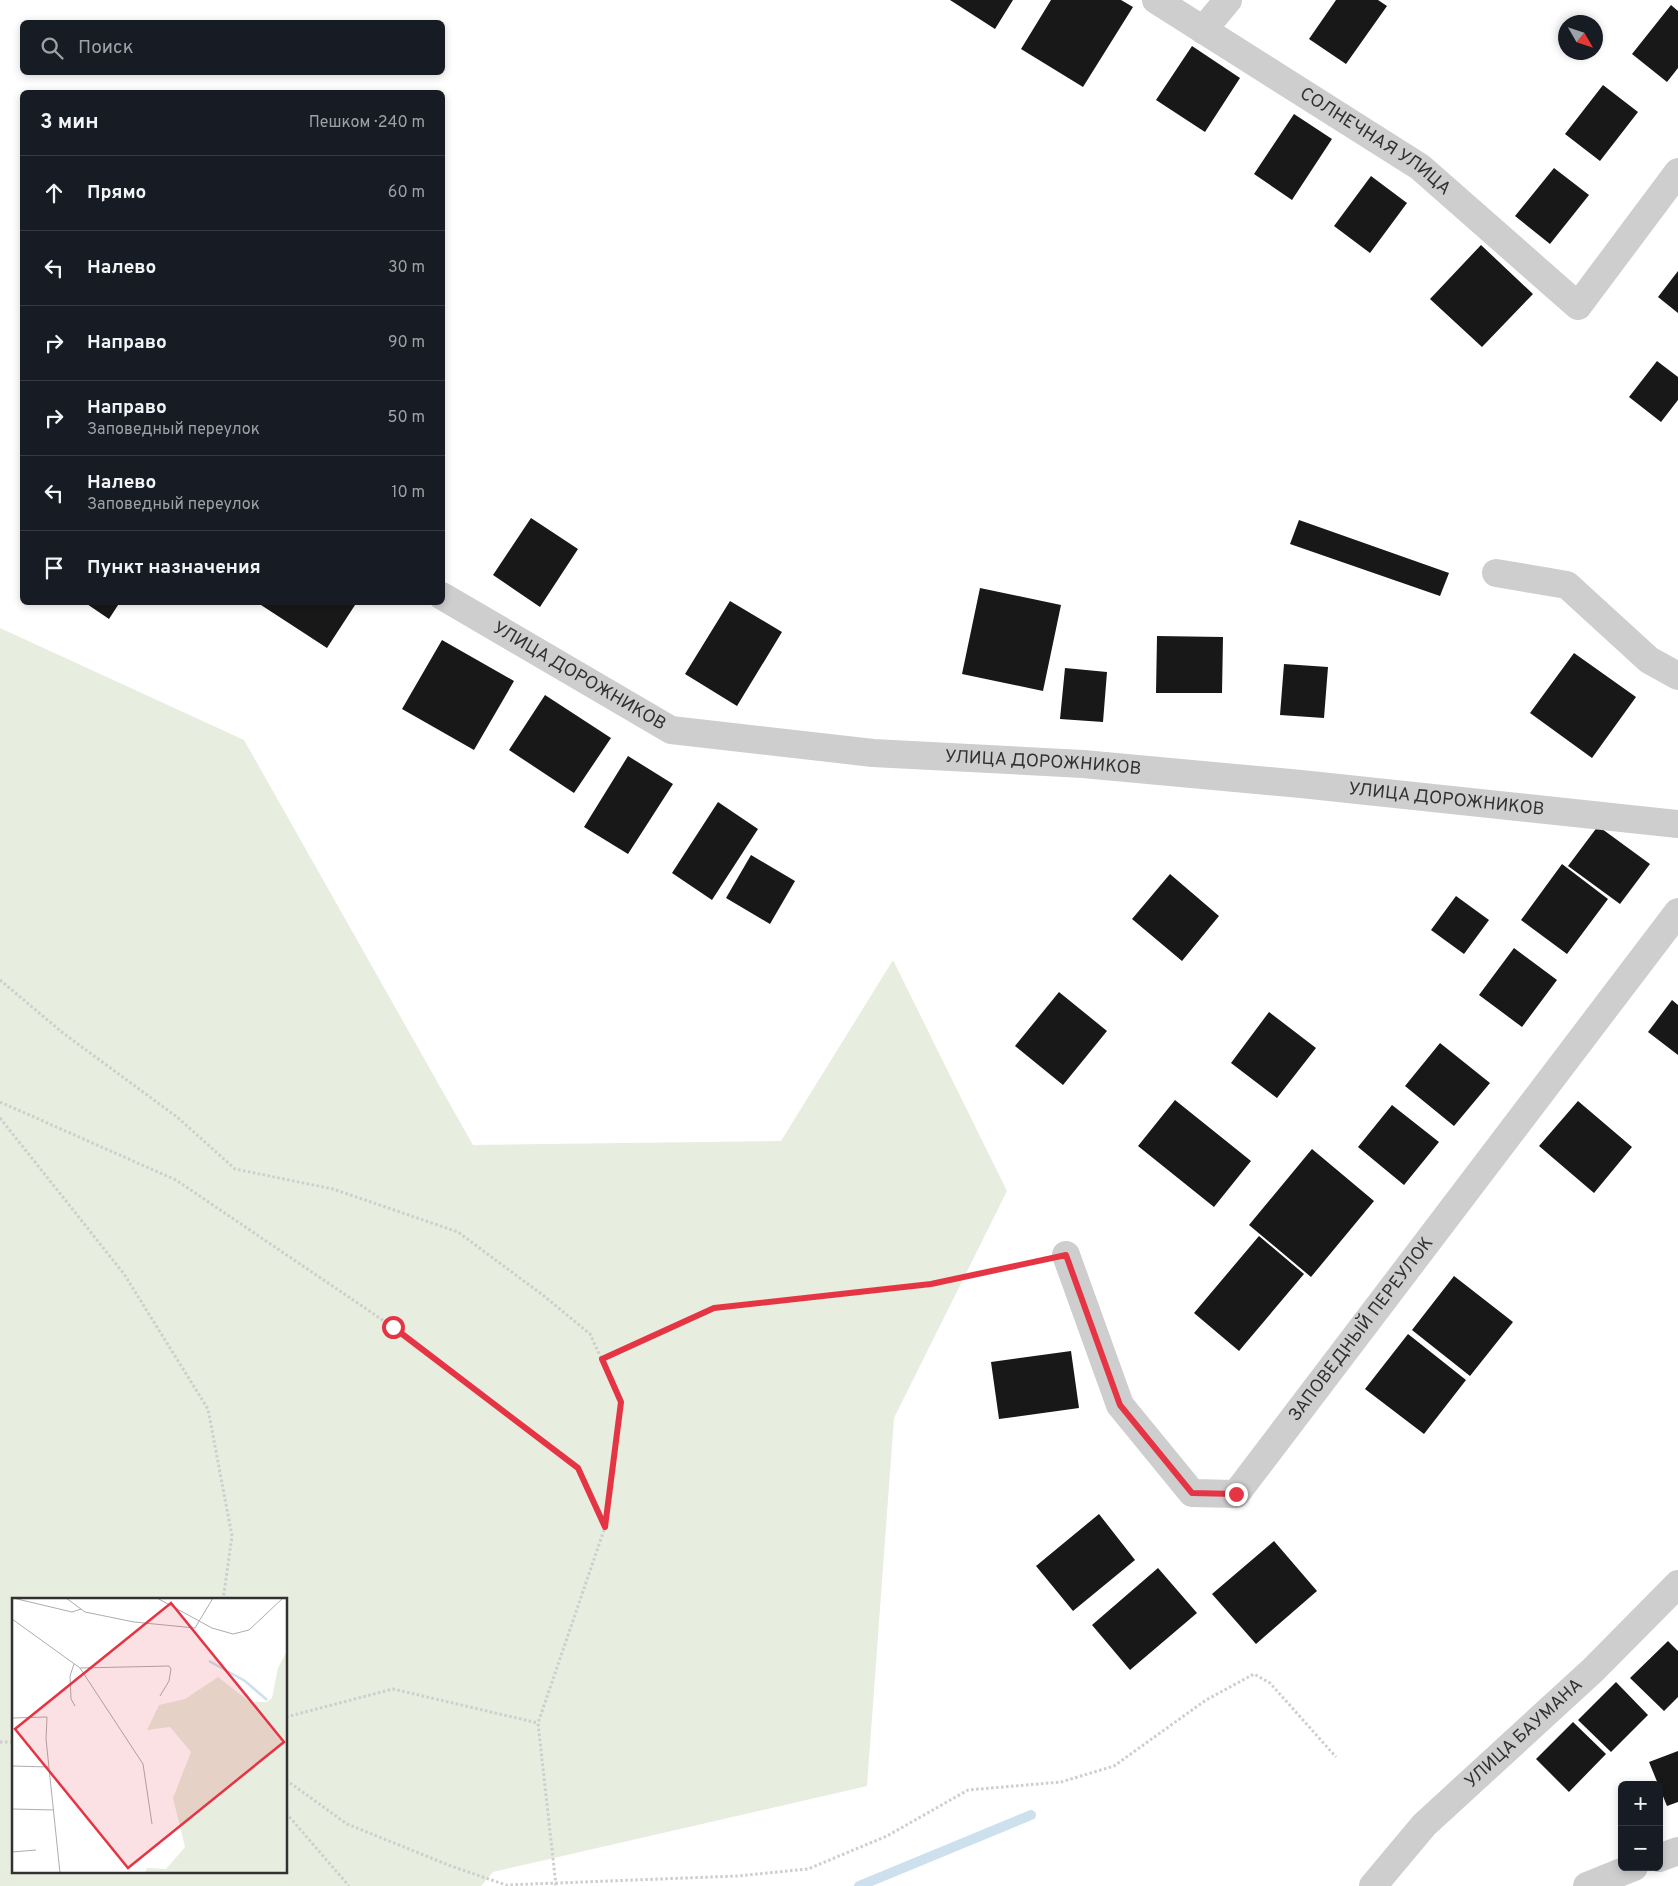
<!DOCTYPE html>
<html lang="ru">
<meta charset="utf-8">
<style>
:root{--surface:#171b24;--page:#242831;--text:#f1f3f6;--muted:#9ea1a6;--line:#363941}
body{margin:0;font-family:Overpass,sans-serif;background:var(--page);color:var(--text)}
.controls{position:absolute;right:15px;bottom:15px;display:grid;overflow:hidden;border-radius:8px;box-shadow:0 2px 8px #0003}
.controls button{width:45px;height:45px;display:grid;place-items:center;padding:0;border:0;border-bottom:1px solid var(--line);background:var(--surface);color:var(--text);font:25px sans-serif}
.compass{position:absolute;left:1558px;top:15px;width:45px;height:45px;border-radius:50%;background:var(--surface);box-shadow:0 2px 8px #0003;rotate:129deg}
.stop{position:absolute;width:15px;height:15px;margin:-11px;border:4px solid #e53545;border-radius:50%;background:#fff}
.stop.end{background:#e53545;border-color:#fff;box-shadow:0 1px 5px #0008}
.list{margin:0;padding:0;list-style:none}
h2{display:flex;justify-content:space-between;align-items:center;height:65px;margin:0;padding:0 20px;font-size:21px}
h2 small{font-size:16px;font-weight:400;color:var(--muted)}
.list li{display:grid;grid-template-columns:32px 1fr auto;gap:15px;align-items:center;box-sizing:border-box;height:75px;padding:0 20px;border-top:1px solid var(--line)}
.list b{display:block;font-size:19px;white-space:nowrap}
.list p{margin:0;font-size:16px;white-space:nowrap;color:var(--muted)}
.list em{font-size:16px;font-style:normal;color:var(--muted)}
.icon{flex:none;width:28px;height:28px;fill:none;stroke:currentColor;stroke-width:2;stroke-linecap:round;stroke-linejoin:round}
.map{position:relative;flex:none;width:1678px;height:1886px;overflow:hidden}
.search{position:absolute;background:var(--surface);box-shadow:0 2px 8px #0003;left:20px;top:20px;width:425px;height:55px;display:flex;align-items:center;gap:12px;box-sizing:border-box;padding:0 18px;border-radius:8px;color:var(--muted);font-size:19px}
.panel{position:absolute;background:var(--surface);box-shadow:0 2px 8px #0003;left:20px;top:90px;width:425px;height:515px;border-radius:8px}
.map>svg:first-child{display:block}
.green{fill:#e7eddf;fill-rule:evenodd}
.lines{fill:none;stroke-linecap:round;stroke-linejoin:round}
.stream{stroke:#cce0ed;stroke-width:10}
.building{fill:#181818}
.path{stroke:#cecece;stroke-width:3;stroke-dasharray:2.5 2.5;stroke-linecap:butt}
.minor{stroke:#cecece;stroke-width:28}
.route{stroke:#e53545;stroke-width:6}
.labels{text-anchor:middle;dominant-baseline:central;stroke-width:5;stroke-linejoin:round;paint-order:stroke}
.street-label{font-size:18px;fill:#313131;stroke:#fff}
.inset-river{fill:none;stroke:#cce0ed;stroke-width:2.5}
.inset-road{fill:none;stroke:#adadad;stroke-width:1}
.view{fill:#e53545;fill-opacity:0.15;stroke:#e53545;stroke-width:2.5}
.inset-edge{fill:none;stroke:#313131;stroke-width:2.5}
</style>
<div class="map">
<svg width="1678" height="1886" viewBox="0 0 1678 1886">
<rect width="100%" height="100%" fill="#fff"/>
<path class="green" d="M0,628L244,740L473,1145L781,1141L893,960L1007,1191L894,1418L867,1786L493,1872L481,1886H0ZM14,1600H286V1872H14Z"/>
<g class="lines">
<path class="stream" d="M859,1886L1031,1815"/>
</g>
<path class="building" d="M950,0H1013L995,29Z
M1051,0H1121L1133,7L1083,87L1021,49Z
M1336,0H1378L1387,6L1346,64L1309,39Z
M1671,5L1678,11V68L1667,82L1632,54Z
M1192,46L1240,78L1205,132L1156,100Z
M1603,85L1638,112L1600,161L1565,134Z
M1294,114L1332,139L1292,200L1254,174Z
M1554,168L1589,195L1550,244L1515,216Z
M1371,176L1407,203L1370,253L1334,226Z
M1481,245L1533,294L1482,347L1430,299Z
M1678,271V313L1658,297Z
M1657,361L1678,377V400L1661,422L1629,397Z
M531,518L578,549L540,607L493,575Z
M1299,520L1449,573L1440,596L1290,544Z
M980,588L1061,605L1043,691L962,674Z
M730,601L782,632L737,706L685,674Z
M84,602H120L109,619Z
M263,602H357L327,648L261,605Z
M1157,636L1223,637L1222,693H1156Z
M442,640L514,681L474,750L402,709Z
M1574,653L1636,697L1592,758L1530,713Z
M1284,664L1328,667L1324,718L1280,715Z
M1065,668L1107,672L1103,722L1060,719Z
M545,695L611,738L574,793L509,750Z
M628,756L673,784L628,854L584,827Z
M718,802L758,829L712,900L672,873Z
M1598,826L1650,864L1620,904L1568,866Z
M751,855L795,881L770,924L726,898Z
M1562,864L1608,899L1567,954L1521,920Z
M1170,874L1219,916L1182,961L1132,919Z
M1456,896L1489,920L1464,954L1431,930Z
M1514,948L1557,980L1522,1027L1479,995Z
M1059,992L1107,1031L1063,1085L1015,1046Z
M1672,1000L1678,1005V1055L1648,1032Z
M1269,1012L1316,1048L1277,1098L1231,1063Z
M1440,1043L1490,1083L1454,1126L1405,1086Z
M1175,1100L1251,1161L1214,1207L1138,1146Z
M1578,1101L1632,1147L1594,1193L1539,1146Z
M1392,1105L1439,1142L1404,1185L1358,1147Z
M1312,1149L1374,1201L1311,1277L1249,1225Z
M1259,1236L1304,1274L1239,1351L1194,1313Z
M1454,1276L1513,1322L1470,1376L1412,1330Z
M1408,1334L1466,1380L1424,1434L1365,1389Z
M1071,1351L1079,1408L999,1419L991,1362Z
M1099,1514L1135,1560L1073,1611L1036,1566Z
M1274,1541L1317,1591L1256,1644L1212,1594Z
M1158,1568L1197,1613L1130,1670L1092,1625Z
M1668,1641L1678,1651V1697L1664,1711L1630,1678Z
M1616,1682L1648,1715L1611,1752L1578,1720Z
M1573,1722L1606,1754L1569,1792L1536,1759Z
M1678,1751V1802L1667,1806L1649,1762Z"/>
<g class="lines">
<path class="path" d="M0,980L63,1033L177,1117L235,1169L333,1189L458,1232L544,1296L590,1334L621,1402L606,1525
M0,1102L176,1180L393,1327L578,1468L605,1527L538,1723L556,1886
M0,1118L124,1274L208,1409L232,1536L223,1600
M602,1359L714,1308L931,1284L1036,1261
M286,1717L393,1689L538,1723
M0,1742H14
M286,1780L347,1824L451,1866L506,1885L737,1876L808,1869L887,1836L968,1790L1061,1782L1114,1766L1206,1700L1254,1674L1270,1683L1336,1757
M286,1813L349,1886"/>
<g class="minor">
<path id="s1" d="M1156,0L1420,167L1578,306L1678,172"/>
<path d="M1203,30L1228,0"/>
<path d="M1496,573L1567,585L1649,660L1678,676"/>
<path id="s2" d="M442,596L671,730L873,753L1083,764L1301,784L1678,824"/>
<path id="s3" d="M1066,1255L1120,1405L1192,1493L1236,1494L1678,912"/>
<path d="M1659,1858L1678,1851"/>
<path id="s4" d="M1373,1886L1424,1825L1593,1670L1678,1584"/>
<path d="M1587,1886L1634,1867"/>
</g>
</g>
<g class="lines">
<path class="route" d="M393,1327L578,1468L605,1527L621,1402L602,1359L714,1308L931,1284L1066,1255L1120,1405L1192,1493L1236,1494"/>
</g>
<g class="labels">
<g class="street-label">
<text stroke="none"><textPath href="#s1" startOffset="261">СОЛНЕЧНАЯ УЛИЦА</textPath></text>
<text stroke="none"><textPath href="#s2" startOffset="159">УЛИЦА ДОРОЖНИКОВ</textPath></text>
<text stroke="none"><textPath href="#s2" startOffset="639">УЛИЦА ДОРОЖНИКОВ</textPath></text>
<text stroke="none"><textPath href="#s2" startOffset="1044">УЛИЦА ДОРОЖНИКОВ</textPath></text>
<text stroke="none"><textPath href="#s3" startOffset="524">ЗАПОВЕДНЫЙ ПЕРЕУЛОК</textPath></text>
<text stroke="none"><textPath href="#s4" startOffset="215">УЛИЦА БАУМАНА</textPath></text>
</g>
</g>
<g transform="translate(12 1598)">
<rect width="275" height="275" fill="#fff"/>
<path d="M275,53V275H133L135,270L154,271L173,249L161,200L179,154L158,129L135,132L147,107L173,101L206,79L238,104H255L260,100L266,70Z" fill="#e7eddf"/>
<path class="inset-river" d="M197,63L233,83L255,102"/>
<path class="inset-road" d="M1,0L60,14L69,11M54,0L73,14L122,24L183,30L201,0M145,0L200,30L221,36L237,32L271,0M0,21L68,70L131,166L140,226M62,66L58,78L59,101L63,108M68,70L157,68L159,71L157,83L148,98M0,120L35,119L34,141L48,275M0,168L37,169M0,211L42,212M0,254L24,252"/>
<path class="view" d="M159,5L272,144L116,270L3,131Z"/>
<rect width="275" height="275" class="inset-edge"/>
</g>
</svg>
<div class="controls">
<button>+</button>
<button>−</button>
</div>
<svg class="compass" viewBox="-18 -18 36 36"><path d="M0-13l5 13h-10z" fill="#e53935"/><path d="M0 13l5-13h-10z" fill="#9ea1a6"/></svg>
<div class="stop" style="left:393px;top:1327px"></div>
<div class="stop end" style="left:1236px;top:1494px"></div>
<div class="search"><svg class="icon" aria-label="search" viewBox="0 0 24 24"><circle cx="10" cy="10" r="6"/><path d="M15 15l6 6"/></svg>Поиск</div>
<section class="panel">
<h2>3 мин<small>Пешком · 240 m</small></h2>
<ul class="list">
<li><svg class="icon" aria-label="ahead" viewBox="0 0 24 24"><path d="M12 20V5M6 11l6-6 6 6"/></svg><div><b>Прямо</b></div><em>60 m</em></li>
<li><svg class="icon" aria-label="left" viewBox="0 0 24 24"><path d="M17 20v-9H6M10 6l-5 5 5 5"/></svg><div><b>Налево</b></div><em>30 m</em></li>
<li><svg class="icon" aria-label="right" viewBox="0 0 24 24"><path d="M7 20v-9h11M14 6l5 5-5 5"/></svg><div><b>Направо</b></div><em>90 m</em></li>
<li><svg class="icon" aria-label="right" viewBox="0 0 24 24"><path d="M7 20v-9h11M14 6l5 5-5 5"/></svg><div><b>Направо</b><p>Заповедный переулок</p></div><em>50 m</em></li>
<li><svg class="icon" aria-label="left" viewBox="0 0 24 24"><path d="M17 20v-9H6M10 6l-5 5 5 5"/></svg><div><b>Налево</b><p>Заповедный переулок</p></div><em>10 m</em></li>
<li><svg class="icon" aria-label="arrive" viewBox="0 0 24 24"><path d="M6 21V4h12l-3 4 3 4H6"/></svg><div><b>Пункт назначения</b></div></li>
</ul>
</section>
</div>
